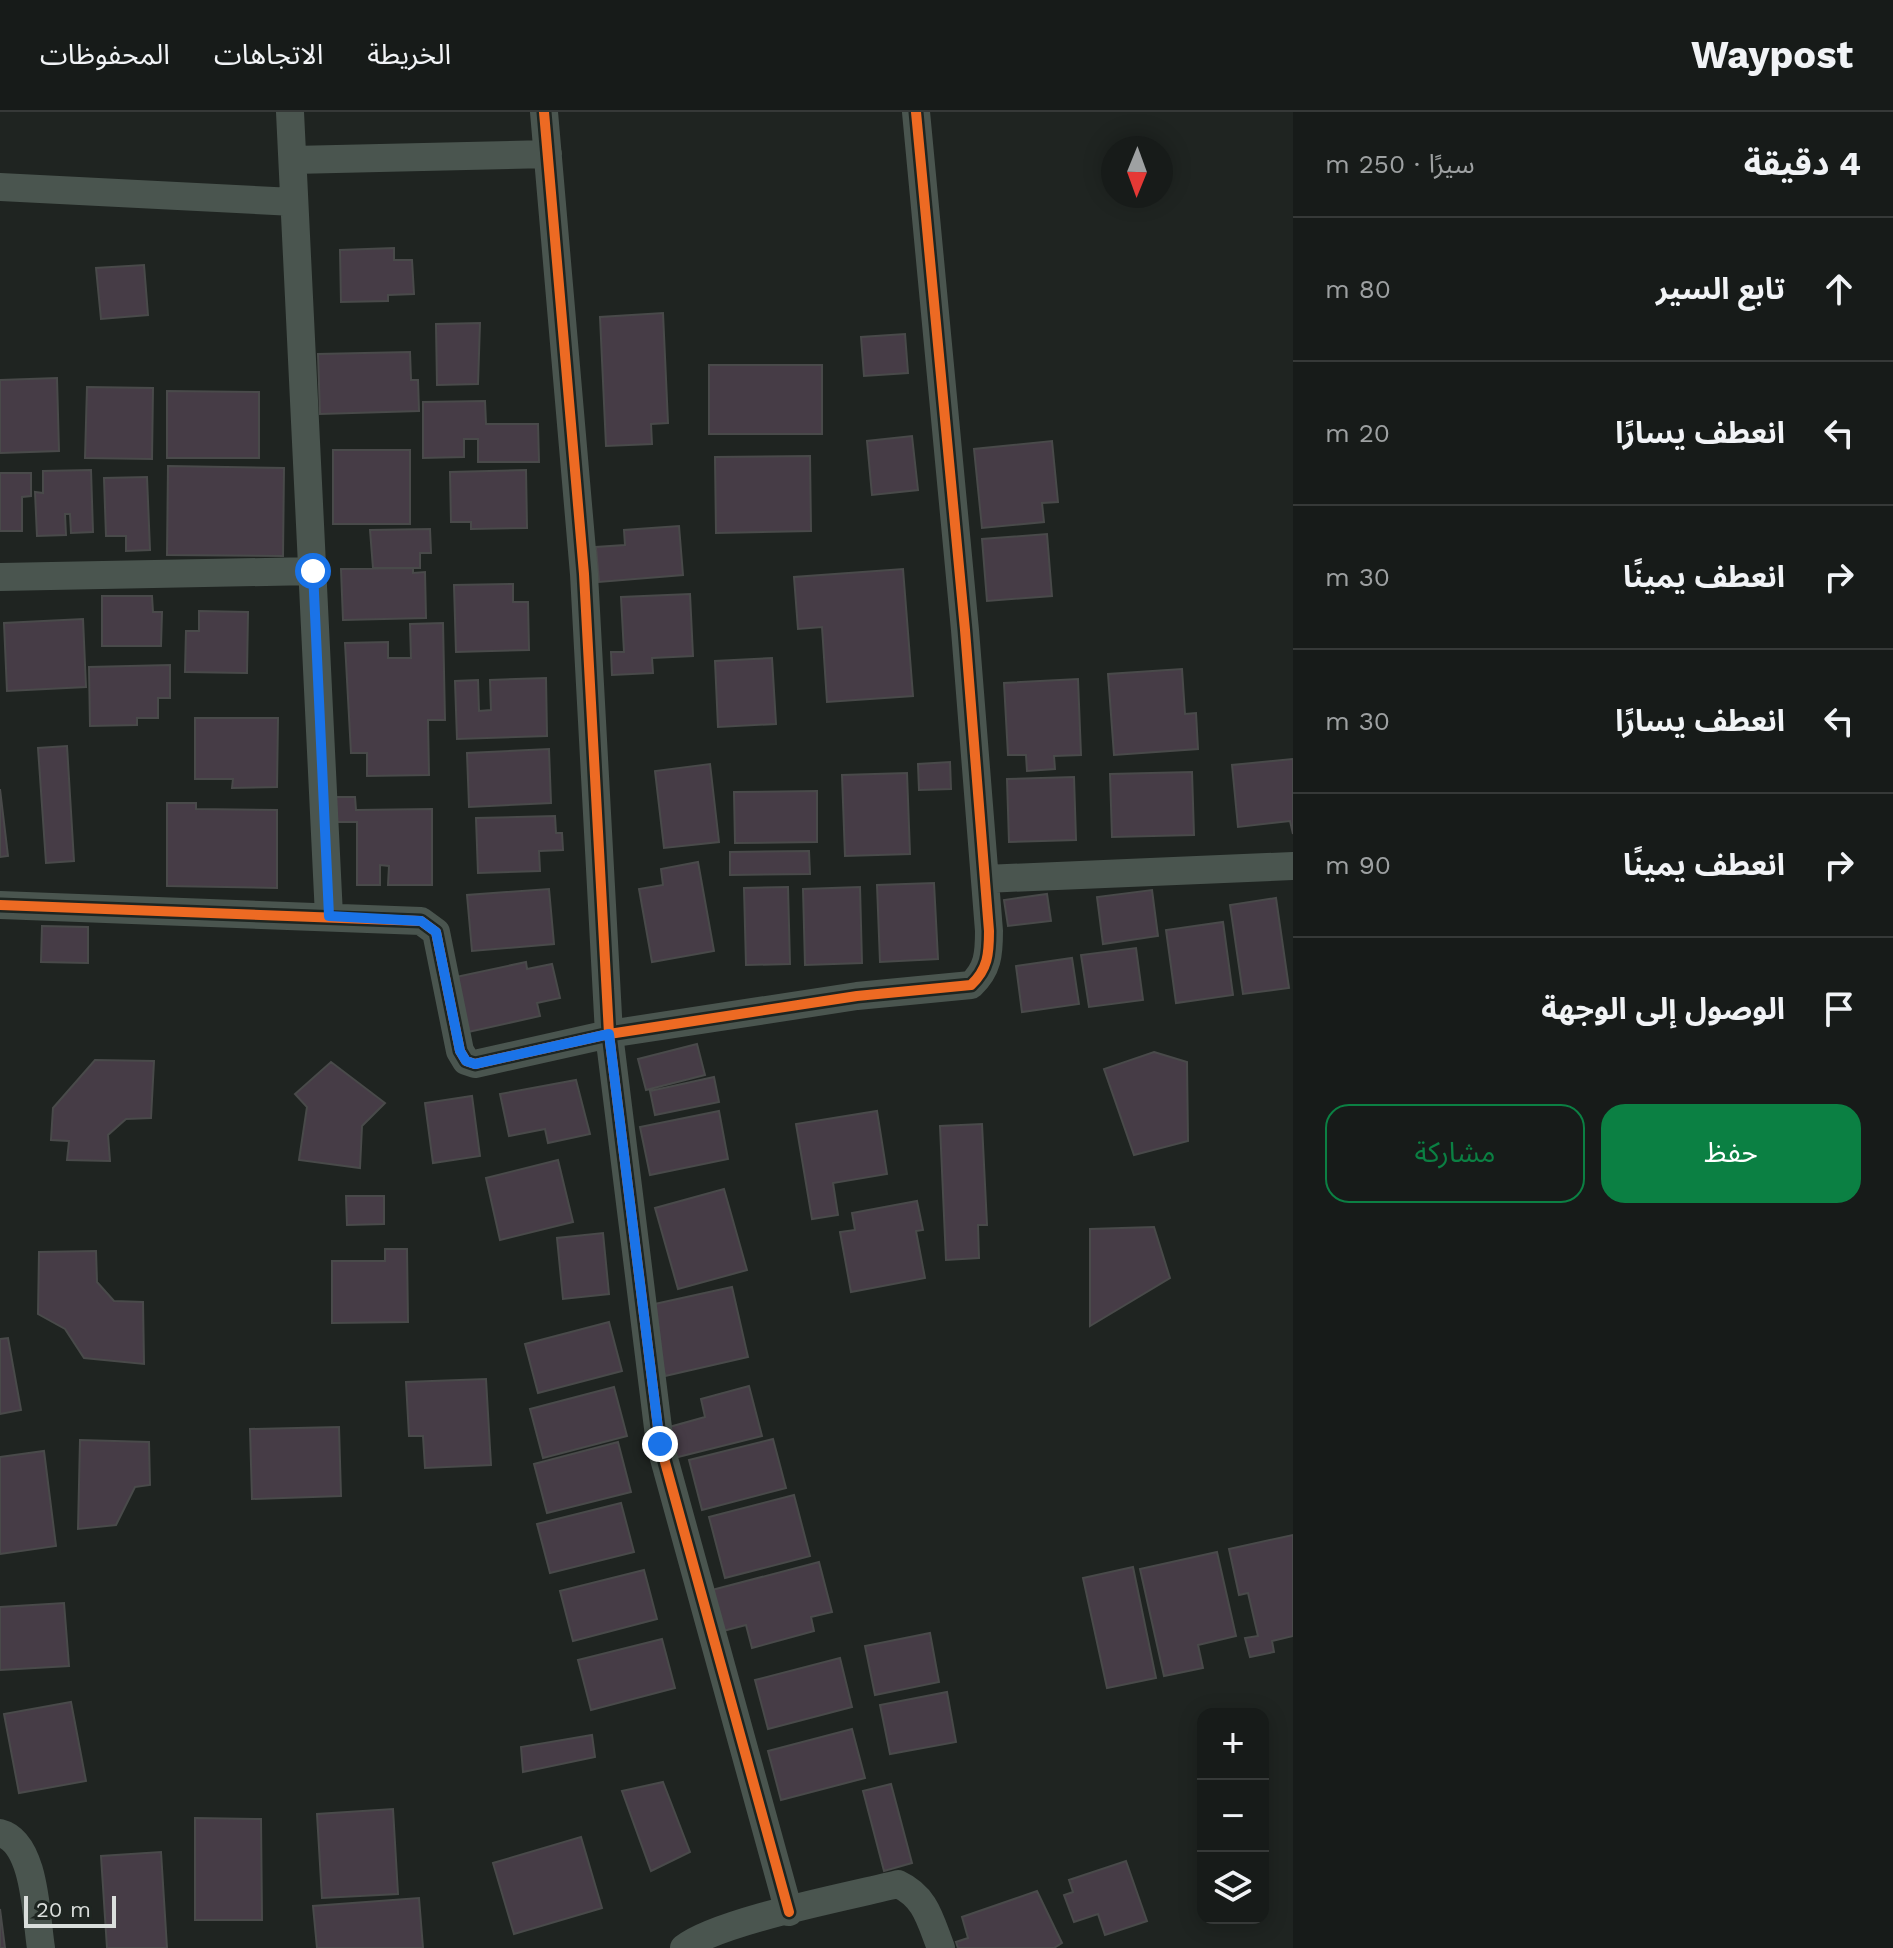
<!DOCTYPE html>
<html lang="ar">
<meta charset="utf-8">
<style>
:root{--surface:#171b19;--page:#202422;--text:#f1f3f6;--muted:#9ea1a2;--line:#363938;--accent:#0b8043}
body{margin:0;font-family:"Work Sans","Noto Sans Arabic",sans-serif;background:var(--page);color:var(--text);direction:rtl}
.controls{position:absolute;right:24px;bottom:24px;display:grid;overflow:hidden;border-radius:16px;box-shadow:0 4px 20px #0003}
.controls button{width:72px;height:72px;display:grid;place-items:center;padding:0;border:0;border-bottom:2px solid var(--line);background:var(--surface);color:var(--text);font:40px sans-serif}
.compass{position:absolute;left:1101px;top:24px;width:72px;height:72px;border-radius:50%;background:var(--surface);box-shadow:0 4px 20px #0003;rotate:181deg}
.scale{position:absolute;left:24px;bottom:20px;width:92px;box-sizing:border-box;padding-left:8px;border:4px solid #dadedc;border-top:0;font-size:22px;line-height:28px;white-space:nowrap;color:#dadedc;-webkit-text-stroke:6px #1e2521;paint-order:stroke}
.stop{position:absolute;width:24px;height:24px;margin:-18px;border:6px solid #1a73e8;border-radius:50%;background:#fff}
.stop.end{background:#1a73e8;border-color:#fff;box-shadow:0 2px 8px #0008}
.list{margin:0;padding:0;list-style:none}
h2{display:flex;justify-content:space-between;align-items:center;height:104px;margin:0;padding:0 32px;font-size:34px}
h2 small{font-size:26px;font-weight:400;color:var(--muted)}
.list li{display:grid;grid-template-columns:52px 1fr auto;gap:24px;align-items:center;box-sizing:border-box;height:144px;padding:0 32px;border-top:2px solid var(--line)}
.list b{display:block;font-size:30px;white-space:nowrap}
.list em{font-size:26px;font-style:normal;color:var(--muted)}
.actions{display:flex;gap:16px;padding:24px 32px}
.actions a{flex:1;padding:18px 0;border:2px solid var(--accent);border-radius:24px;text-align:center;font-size:28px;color:var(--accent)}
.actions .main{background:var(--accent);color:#fff}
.icon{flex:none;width:44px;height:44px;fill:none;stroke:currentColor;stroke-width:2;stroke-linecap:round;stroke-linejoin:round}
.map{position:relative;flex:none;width:1293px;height:1836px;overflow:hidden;direction:ltr}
header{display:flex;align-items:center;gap:48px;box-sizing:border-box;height:112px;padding:0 40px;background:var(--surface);border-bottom:2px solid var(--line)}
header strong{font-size:38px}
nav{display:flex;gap:44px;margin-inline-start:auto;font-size:28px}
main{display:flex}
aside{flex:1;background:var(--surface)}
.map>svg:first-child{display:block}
.building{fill:#463c46;stroke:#494a4a;stroke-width:2}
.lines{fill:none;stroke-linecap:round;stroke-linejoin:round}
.minor{stroke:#4a554f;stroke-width:28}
.cycleway-casing{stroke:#1e2521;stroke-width:15}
.cycleway{stroke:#ed6a23;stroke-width:10}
.route{stroke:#1a73e8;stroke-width:10}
</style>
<header>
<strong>Waypost</strong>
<nav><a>الخريطة</a><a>الاتجاهات</a><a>المحفوظات</a></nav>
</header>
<main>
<aside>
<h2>4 دقيقة<small>سيرًا · 250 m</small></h2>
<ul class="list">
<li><svg class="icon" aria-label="ahead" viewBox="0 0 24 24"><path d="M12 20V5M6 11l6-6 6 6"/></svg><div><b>تابع السير</b></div><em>80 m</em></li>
<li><svg class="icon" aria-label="left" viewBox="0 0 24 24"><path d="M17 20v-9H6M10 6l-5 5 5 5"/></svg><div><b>انعطف يسارًا</b></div><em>20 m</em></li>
<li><svg class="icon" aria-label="right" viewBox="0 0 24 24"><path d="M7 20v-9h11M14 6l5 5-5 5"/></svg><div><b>انعطف يمينًا</b></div><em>30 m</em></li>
<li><svg class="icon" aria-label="left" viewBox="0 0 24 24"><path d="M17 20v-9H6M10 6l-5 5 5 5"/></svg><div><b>انعطف يسارًا</b></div><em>30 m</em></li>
<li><svg class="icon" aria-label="right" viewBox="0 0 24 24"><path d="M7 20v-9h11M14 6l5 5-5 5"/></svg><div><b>انعطف يمينًا</b></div><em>90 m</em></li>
<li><svg class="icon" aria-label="arrive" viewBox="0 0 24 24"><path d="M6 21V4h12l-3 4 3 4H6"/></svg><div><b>الوصول إلى الوجهة</b></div></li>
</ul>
<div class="actions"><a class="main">حفظ</a><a>مشاركة</a></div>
</aside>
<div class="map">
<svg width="1293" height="1836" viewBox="0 0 1293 1836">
<rect width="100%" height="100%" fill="#1f2421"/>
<path class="building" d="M394,136V148H412L414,182L388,183V189L341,190L340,138Z
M144,153L148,203L101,207L96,156Z
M663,201L668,311L651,312L652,332L606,334L600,205Z
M480,211L478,272L437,273L436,212Z
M905,222L908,261L864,264L861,225Z
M410,240L411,268H418L419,299L320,302L318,242Z
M709,253H822V322H709Z
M57,266L59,339L0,341V268Z
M87,275L153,276L152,347L85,346Z
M167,279L259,280V346H167Z
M485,289L486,312H538L539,350H478V327H464V345L423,346V290Z
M912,324L918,378L872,383L867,329Z
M1052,329L1058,390L1042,391L1044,410L982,416L974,337Z
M333,338H410V412H333Z
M810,344L811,419L716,421L715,345Z
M168,354L284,356L283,444L167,443Z
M91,358L93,420L71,421L70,402H65L66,423L37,424L35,380L43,381V359Z
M526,358L527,416L471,417V410H451L450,360Z
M0,361H31V384L22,385V419H0Z
M147,365L150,438L126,439V424H106L104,366Z
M679,414L683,463L599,470L596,435L625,433L624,418Z
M430,417L431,441H420V456H373L370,418Z
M1047,422L1052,484L987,489L982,427Z
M413,456V461L425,460L426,506L343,508L341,457Z
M903,457L913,584L827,590L822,515L798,517L794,465Z
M513,472V490H528L529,538L456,540L454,473Z
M690,482L693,544L652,546L653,561L612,563L611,540H624L621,485Z
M102,484H152L153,500H162L161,534H102Z
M199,499L248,500L247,561L185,560L186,519H199Z
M83,507L86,575L7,579L4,511Z
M443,511L445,608H428L429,663L367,664V641H351L345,531L388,530V546H411L410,512Z
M772,546L776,612L718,615L715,549Z
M170,553V586H158V606H137V613L90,614L89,555Z
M1182,557L1185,602L1196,601L1198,637L1114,643L1108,562Z
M546,566L547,624L457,627L455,569L478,568L479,599L491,598L490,568Z
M1078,567L1081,643L1054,644L1055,657L1027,659L1026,643H1008L1004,571Z
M195,606H278L277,675L232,676L233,667H195Z
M67,634L74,749L46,751L38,636Z
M549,637L551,691L469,695L467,641Z
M1293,647V722L1290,709L1238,715L1232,653Z
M950,650L951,677L919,678L918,652Z
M710,652L719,730L664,736L655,659Z
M1192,660L1194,723L1112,725L1110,662Z
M907,661L910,742L845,744L842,663Z
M1074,665L1076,728L1009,730L1007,667Z
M0,677L8,744L0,745Z
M817,679V730L735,731L734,680Z
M331,685H355L356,698L432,697V773H388L389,754L380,753V773H357V710H331Z
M167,691H196V697L277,698V776L167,774Z
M555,704L556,721H562L563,738L539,739L540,759L478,761L476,706Z
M809,739L810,762L730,763V740Z
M698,750L714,839L652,850L639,777L663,773L661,757Z
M934,771L938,847L880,850L877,773Z
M788,775L790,852L746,853L744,776Z
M860,775L862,851L805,853L803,777Z
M549,777L554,832L472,839L467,783Z
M1152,778L1158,824L1103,832L1097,785Z
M1047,782L1051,809L1008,814L1004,788Z
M1276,786L1289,876L1243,882L1230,793Z
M1223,810L1233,883L1176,891L1166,818Z
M42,814L88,815V851L41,850Z
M1136,836L1143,888L1089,895L1081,843Z
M1072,846L1079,892L1022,900L1016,854Z
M526,850L527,857L552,852L560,886L537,891L540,904L468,920L456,865Z
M697,932L705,963L646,978L638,947Z
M1154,940L1187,950L1188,1029L1134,1043L1104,957Z
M95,948L154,949L151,1006L126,1007L108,1023L110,1049L67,1048L69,1029L51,1028L53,996Z
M331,950L385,991L362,1014L360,1056L299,1048L307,995L295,982Z
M714,965L719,990L655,1003L650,979Z
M576,968L590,1022L548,1031L545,1017L509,1024L500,982Z
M472,984L480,1044L433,1051L425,991Z
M719,999L728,1047L650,1063L640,1015Z
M877,999L887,1062L833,1071L838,1103L812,1107L796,1012Z
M982,1012L987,1113H978L979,1146L946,1148L940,1014Z
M558,1048L573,1110L500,1128L486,1066Z
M724,1077L747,1158L678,1177L655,1096Z
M346,1084H384V1112L347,1113Z
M917,1089L923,1118L916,1119L925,1166L851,1180L840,1120L855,1118L852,1101Z
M1154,1115L1170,1166L1090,1214V1117Z
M603,1121L609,1182L563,1187L557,1126Z
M385,1137H407L408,1210L332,1211V1149H385Z
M96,1139L97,1170L114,1189L143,1190L144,1252L84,1246L65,1217L38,1202L39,1140Z
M732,1175L748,1245L665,1264L650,1193Z
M609,1210L622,1259L538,1281L525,1232Z
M8,1226L21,1298L0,1302V1227Z
M486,1267L491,1353L425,1356L423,1324H409L406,1270Z
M749,1274L762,1324L670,1347L662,1317L705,1305L701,1287Z
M614,1275L627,1324L543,1346L530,1297Z
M339,1315L341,1384L252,1387L250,1317Z
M773,1327L786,1376L702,1398L689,1348Z
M80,1328L149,1330L150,1373L135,1375L116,1413L78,1417Z
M618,1330L631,1380L547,1401L534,1352Z
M44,1339L56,1434L0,1442V1345Z
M794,1383L810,1444L725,1466L709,1405Z
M621,1391L634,1440L550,1461L537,1412Z
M1293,1423V1524L1272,1529L1274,1540L1250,1545L1245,1526L1258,1524L1248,1481L1239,1483L1229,1437Z
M1217,1440L1236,1524L1198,1533L1203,1556L1164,1564L1140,1457Z
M819,1450L832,1500L811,1505L814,1519L752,1536L746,1513L723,1519L712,1478Z
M1133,1455L1156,1566L1107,1576L1083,1466Z
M644,1458L657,1507L573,1529L560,1479Z
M64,1491L69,1554L0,1558V1495Z
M930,1521L939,1570L875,1583L865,1534Z
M662,1527L675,1576L591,1598L578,1548Z
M840,1546L852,1595L768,1617L755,1568Z
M947,1580L956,1630L890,1642L880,1593Z
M71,1590L86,1669L19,1681L4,1602Z
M852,1617L865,1666L781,1688L768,1639Z
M592,1623L595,1645L523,1660L521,1635Z
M663,1670L690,1740L651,1759L622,1679Z
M891,1672L912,1751L884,1759L863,1679Z
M393,1697L398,1782L322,1786L317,1702Z
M195,1706L261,1707L262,1808H195Z
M581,1725L602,1796L514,1822L493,1751Z
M161,1740L167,1836H107L101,1744Z
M1126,1749L1147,1809L1105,1823L1098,1802L1074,1810L1064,1783L1073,1780L1069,1768Z
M1037,1779L1062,1831L1054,1836H958L956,1830L968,1826L962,1805Z
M419,1786L423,1836H317L313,1794Z
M0,1797L5,1836H0Z"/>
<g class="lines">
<path class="minor" d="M290,0L329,804
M544,0L584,462L609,922L660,1332L789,1800
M293,48L548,42
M0,75L294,90
M0,465L313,459
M985,767L1293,754
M0,793L421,809L436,820L460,939L466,949L475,952L609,922L857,884L971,873C988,857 989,842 989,819L965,518L916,0
M0,1721C36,1730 36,1806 41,1836
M684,1836C718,1809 850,1784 898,1772C926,1785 930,1808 941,1836"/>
<g class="cycleway-casing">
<path id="cycleway" d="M544,0L584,462L609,922L660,1332L789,1800
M0,793L421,809L436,820L460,939L466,949L475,952L609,922L857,884L971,873C988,857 989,842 989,819L965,518L916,0"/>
</g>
<use href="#cycleway" class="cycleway"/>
</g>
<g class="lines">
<path class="route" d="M313,459L329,804L421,809L436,820L460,939L466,949L475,952L609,922L660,1332"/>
</g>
</svg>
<div class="controls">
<button>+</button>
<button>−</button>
<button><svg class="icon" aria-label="layers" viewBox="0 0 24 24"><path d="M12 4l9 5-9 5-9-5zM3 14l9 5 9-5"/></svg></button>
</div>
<svg class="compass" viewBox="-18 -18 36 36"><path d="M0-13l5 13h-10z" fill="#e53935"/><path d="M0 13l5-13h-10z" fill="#9ea1a2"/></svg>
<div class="scale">20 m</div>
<div class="stop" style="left:313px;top:459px"></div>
<div class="stop end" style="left:660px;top:1332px"></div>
</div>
</main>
